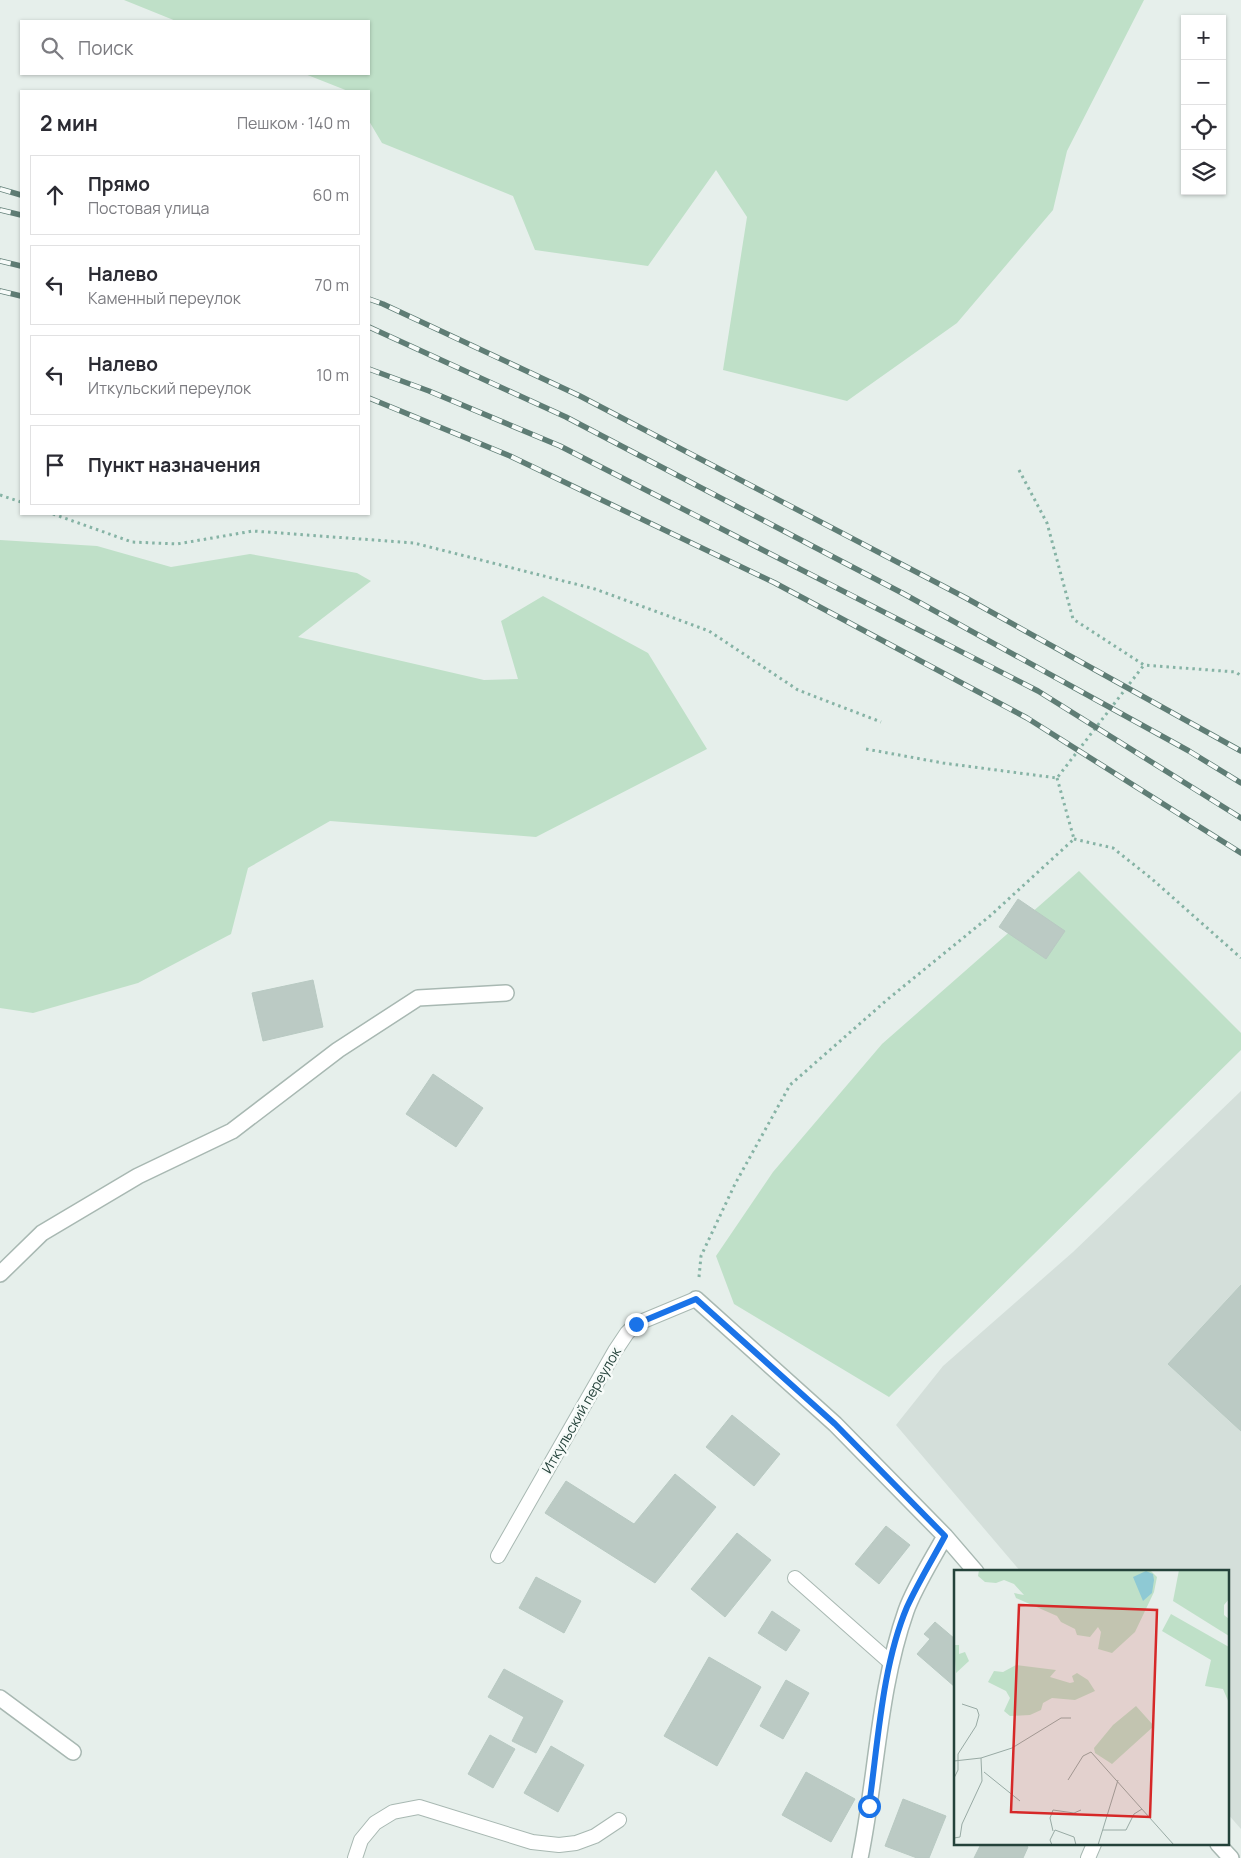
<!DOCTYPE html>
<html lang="ru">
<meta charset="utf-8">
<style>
:root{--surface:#fff;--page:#f7f7f7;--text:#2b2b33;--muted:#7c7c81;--line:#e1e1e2}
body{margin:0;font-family:Manrope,sans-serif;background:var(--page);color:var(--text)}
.controls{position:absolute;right:15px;top:15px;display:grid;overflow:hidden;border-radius:0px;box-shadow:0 1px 4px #0004}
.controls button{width:45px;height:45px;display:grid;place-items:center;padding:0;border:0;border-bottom:1px solid var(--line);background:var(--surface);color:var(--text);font:25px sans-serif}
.stop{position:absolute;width:15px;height:15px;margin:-11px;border:4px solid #1a73e8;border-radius:50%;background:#fff}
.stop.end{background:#1a73e8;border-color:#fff;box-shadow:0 1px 5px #0008}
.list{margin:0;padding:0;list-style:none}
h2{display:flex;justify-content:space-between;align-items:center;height:65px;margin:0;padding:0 20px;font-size:21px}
h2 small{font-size:16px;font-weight:400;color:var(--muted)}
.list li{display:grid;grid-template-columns:32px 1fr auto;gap:15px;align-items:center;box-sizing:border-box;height:80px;margin:0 10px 10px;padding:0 10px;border:1px solid var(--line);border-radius:0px}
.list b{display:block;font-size:19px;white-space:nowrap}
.list p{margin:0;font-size:16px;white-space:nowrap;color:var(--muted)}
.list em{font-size:16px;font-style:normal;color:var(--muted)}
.icon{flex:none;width:28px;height:28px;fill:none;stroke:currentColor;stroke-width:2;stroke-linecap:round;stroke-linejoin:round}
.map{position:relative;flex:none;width:1241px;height:1858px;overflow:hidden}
.search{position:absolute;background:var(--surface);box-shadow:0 1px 4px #0004;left:20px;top:20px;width:350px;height:55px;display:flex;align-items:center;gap:12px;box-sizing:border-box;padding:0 18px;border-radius:0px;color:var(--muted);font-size:19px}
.panel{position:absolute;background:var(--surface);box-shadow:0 1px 4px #0004;left:20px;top:90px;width:350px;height:425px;border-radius:0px}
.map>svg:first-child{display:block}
.built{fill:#d4dfda}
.green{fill:#bfe0c8}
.building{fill:#bbcac4;stroke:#b8c9c2}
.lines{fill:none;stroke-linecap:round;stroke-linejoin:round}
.service-casing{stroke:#a8b8b2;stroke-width:16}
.minor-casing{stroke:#a8b8b2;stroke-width:18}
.path{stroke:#86b3a5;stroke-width:3;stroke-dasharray:2.5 4;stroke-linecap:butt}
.service{stroke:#fff;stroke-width:14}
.minor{stroke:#fff;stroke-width:15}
.rail-casing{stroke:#5f7d75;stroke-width:5.5}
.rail{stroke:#f7fbf9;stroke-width:4;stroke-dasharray:11;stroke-linecap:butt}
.route{stroke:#1a73e8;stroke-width:6}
.labels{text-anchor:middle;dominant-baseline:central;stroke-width:5;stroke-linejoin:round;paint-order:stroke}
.street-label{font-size:14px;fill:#24423a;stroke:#f7fbf9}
.inset-road{fill:none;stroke:#98aaa4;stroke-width:1}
.view{fill:#d62828;fill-opacity:0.15;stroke:#d62828;stroke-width:2.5}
.inset-edge{fill:none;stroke:#24423a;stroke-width:2.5}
</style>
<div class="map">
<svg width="1241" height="1858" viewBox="0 0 1241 1858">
<rect width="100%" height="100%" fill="#e6efeb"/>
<path class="built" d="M1241,1091V1829L1227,1813V1572H1021L896,1425L943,1366L1073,1252Z"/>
<path class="green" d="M124,0H1144L1067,151L1053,210L957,323L847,401L723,370L747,217L716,170L648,266L535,250L513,196L382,143L369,121V91H348L305,74H369V21H176Z
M0,540L97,546L171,567L250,554L357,573L371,581L298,637L484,680L518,679L501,621L543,596L648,653L707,749L536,837L330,821L248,868L231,934L138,983L33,1013L0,1008Z
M1079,871L1241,1033V1050L889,1397L734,1304L716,1256L773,1172L882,1044Z"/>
<path class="building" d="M1018,899L1065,931L1046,959L999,927Z
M313,980L323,1027L263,1041L252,993Z
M433,1074L483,1108L456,1147L406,1114Z
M1241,1285V1431L1168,1364Z
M732,1415L780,1454L754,1486L706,1447Z
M675,1474L716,1507L655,1583L545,1513L566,1481L634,1524Z
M886,1526L910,1545L879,1584L855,1564Z
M737,1533L771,1560L725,1617L691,1589Z
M536,1577L581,1601L564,1633L519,1608Z
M772,1611L800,1630L786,1651L758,1633Z
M935,1622L955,1639V1687L917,1654L930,1639L924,1634Z
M709,1657L761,1687L717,1766L664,1736Z
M504,1669L563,1701L536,1753L512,1741L524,1717L488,1697Z
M786,1680L809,1693L783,1739L760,1726Z
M490,1735L515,1749L493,1788L468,1774Z
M551,1746L584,1765L558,1812L524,1793Z
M806,1772L855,1799L831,1842L782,1815Z
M903,1799L946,1816L929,1858H917L885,1846Z
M981,1844H1024L1028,1847L1023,1858H974Z"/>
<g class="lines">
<g class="service-casing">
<path id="service" d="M498,1556L615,1351L627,1333L636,1324L696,1299
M795,1578L891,1663
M355,1858L361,1840L375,1823L393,1812L419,1807L532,1842L559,1845L576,1843L595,1836L619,1820
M1088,1858L1094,1844"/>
</g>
<g class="minor-casing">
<path id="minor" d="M0,1274L42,1233L138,1176L232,1131L338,1050L418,998L506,993
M696,1299L835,1424L945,1536L976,1572
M0,1698L73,1752
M1218,1844L1231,1858
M860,1858C877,1776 878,1691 906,1611C914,1588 933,1558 945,1536"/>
</g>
<path class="path" d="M1019,470L1047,523L1073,619L1144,665L1236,672L1241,676
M0,495L21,502
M53,514L132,542L177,544L253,531L414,543L595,589L709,631L798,690L881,722
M866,749L943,763L1057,778L1144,665
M1057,778L1074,839
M1074,839L1113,848L1152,879L1241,958
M699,1277L701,1256L735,1184L790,1085L888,999L990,916L1074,839"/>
<use href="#service" class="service"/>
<use href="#minor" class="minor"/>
<g class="rail-casing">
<path id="rail" d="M0,189L21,195
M0,210L21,215
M0,261L21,266
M0,291L21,296
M369,299L383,304L580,396L966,598L1241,751
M369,327L566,417L904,594L1189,751L1241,783
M369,369L429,391L560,446L1038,691L1241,818
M369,398L510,456L775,583L1027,718L1241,853"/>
</g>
<use href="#rail" class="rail"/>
</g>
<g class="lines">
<path class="route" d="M636,1324L696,1299L835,1424L945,1536C932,1560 918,1583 907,1607C882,1666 878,1743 869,1806"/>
</g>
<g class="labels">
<g class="street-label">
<text transform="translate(581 1410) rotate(-60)">Иткульский переулок</text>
</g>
</g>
<g transform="translate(954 1570)">
<rect width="275" height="275" fill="#e6efeb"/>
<path d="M25,0H196L203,7L200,22L181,62L158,83L144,79L147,62L144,57L136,67L123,65L121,59L107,52L103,46L62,28L60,23L70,25L60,14L50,10L42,13L31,12L24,6ZM225,0H275V29L270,35V45L275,49V66L219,31ZM217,44L275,77V133L269,119L251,116L257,90L208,61ZM0,75H5V84L11,82L15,91L2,103ZM62,95L102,100L96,107L116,113L120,112L118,106L123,103L134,110L141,121L121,130L98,128L89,133L87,140L76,145L56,146L50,141L56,128L52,121L34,112L40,101L49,102ZM182,136L200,156L158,194L141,183L140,178L159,155Z" fill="#bfe0c8"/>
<path d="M192,1L199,4L200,10L198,23L189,31L179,7Z" fill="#8ec9d4"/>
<path class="inset-road" d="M0,191L27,188L58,178L107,148H117M30,202L66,231M0,208L4,200V184L22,156L25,145L23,139L8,134M114,210L129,186L137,182L220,275M149,260H172L180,244L188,239M99,261L96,248L99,240L120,243L127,240M0,268L6,267L8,254L28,211L27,188M98,275L96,270L101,260L120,267L122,275M144,275L164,210"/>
<path class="view" d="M65,35L203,40L196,247L57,242Z"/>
<rect width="275" height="275" class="inset-edge"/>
</g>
</svg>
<div class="controls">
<button>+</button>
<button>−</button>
<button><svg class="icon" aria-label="locate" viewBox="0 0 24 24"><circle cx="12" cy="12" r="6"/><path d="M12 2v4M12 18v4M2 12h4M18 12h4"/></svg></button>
<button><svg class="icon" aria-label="layers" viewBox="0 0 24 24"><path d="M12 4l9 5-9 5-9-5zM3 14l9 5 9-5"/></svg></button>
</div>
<div class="stop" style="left:869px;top:1806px"></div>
<div class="stop end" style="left:636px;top:1324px"></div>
<div class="search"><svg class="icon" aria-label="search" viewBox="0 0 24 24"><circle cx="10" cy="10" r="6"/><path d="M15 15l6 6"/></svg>Поиск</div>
<section class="panel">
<h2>2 мин<small>Пешком · 140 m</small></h2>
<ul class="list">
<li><svg class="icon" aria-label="ahead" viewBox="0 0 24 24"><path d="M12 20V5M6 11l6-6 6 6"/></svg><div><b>Прямо</b><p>Постовая улица</p></div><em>60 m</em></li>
<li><svg class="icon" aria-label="left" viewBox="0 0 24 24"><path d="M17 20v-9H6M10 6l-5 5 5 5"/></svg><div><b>Налево</b><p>Каменный переулок</p></div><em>70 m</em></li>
<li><svg class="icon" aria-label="left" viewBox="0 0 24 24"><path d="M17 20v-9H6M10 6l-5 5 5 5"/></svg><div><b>Налево</b><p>Иткульский переулок</p></div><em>10 m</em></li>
<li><svg class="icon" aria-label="arrive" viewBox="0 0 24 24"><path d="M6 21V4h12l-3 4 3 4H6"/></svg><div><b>Пункт назначения</b></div></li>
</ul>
</section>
</div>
